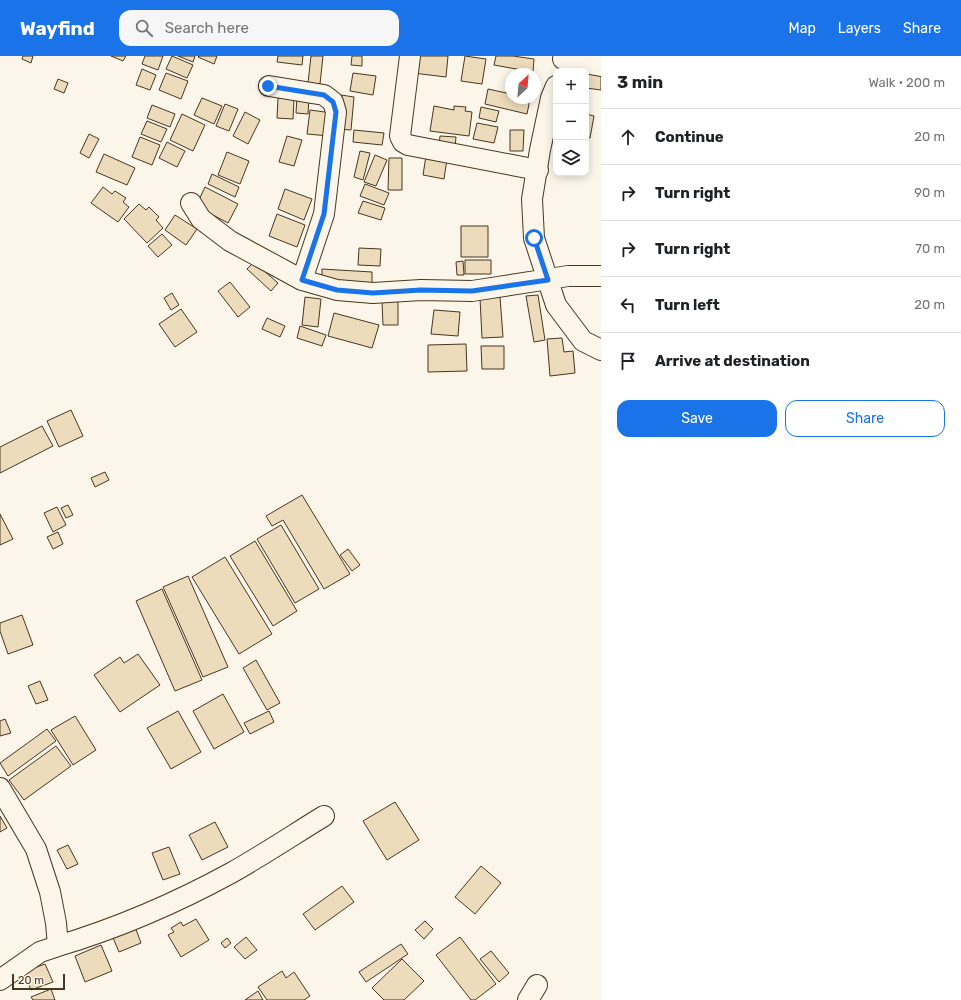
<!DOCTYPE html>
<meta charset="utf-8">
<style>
:root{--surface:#fff;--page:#f6f6f6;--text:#202124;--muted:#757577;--line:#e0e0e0;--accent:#1a73e8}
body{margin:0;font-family:Rubik,sans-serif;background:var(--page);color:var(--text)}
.controls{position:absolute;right:12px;top:12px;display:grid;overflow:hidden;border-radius:8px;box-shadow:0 2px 10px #0003}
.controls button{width:36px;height:36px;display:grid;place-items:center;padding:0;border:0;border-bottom:1px solid var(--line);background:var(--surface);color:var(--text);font:20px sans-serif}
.compass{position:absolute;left:505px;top:12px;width:36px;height:36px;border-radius:50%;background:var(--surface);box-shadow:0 2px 10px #0003;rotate:26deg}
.scale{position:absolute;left:12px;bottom:10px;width:53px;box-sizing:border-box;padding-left:4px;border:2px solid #4a3520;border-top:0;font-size:11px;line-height:14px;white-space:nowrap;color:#4a3520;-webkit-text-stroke:3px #fbf6e9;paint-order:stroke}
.stop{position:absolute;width:12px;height:12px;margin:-9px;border:3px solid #1a73e8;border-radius:50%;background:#fff}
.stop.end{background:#1a73e8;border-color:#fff;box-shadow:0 1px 4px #0008}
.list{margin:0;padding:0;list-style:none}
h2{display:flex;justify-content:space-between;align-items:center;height:52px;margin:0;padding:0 16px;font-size:17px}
h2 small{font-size:13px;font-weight:400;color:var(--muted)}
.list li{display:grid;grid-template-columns:26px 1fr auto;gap:12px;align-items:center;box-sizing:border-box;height:56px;padding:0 16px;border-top:1px solid var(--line)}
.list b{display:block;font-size:15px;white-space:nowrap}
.list em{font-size:13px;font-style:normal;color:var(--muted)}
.actions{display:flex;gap:8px;padding:12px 16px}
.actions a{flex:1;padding:9px 0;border:1px solid var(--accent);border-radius:12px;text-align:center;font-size:14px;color:var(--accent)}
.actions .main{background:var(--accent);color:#fff}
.icon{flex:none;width:22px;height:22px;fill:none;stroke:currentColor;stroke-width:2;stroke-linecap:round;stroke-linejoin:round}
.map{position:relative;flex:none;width:601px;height:944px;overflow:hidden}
header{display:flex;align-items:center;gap:24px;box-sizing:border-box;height:56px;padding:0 20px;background:var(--accent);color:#fff}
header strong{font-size:19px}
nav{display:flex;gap:22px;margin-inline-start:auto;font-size:14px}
.search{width:280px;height:36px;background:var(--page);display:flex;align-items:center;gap:10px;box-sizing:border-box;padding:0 14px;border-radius:12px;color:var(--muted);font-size:15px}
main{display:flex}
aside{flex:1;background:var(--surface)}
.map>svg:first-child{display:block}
.building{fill:#ecdcbc;stroke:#4a3520}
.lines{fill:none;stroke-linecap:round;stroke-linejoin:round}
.minor-casing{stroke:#4a3520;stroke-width:22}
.minor{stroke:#fbf6e9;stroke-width:20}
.route{stroke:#1a73e8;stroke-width:5}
</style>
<header>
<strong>Wayfind</strong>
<div class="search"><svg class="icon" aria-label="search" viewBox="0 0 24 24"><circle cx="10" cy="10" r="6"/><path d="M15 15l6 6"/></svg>Search here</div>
<nav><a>Map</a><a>Layers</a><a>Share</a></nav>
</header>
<main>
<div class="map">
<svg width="601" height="944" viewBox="0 0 601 944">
<rect width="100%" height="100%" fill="#fbf6e9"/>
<path class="building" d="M23,0H33L31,7L22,3Z
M111,0H126L123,5Z
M145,0H163L158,14L142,8Z
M172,0L193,9L187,22L166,13Z
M178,0H195L193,6Z
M199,0H217L214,8L198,1Z
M278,0H303L302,9L277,6Z
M311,0H323L320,28L308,27Z
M352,0H362V10L351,9Z
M415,0H448L446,21L413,17Z
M465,0L486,3L482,28L461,25Z
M496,0H513L534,3L533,16L494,9Z
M142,13L156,19L150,34L136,29Z
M586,15L601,18V34L586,32Z
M166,17L188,25L181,43L159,34Z
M353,17L376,20L373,39L350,35Z
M58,23L68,27L64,37L54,33Z
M488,33L511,38V42L530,43L527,58L485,48Z
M341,39L354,41L351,74L338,73Z
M297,40L309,41L308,58L296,57Z
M202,42L222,50L214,68L194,59Z
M278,42L294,43L293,63L277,62Z
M225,48L238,53L229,75L216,70Z
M152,49L175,58L170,71L147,62Z
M434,50L454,54V50L466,51L465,55L472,56L469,80L430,75Z
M481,51L499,55L496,66L479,62Z
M310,54L332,57L329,80L307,78Z
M245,56L260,64L248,88L233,80Z
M182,58L205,69L193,95L170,84Z
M586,58L594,60L590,82L586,81Z
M147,65L167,73L161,86L141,78Z
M477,67L498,71L494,87L473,83Z
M354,74L384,77L382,89L353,86Z
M510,74H524L523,95H510Z
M89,78L99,83L89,102L80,97Z
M287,80L302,84L294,110L279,106Z
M440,80L456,81L455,92L439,90Z
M140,81L160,89L152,109L132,101Z
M167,86L185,95L177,111L159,102Z
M360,95L370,97L363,124L354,121Z
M227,96L249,105L240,128L218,119Z
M104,98L135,112L127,129L96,116Z
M375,99L387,104L376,130L364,126Z
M426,100L447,103L444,123L423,119Z
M389,102H402V134H388Z
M212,118L239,131L235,141L208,128Z
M365,128L389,137L384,149L360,140Z
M103,131L112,138L115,135L126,142L123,146L129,151L118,166L91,147Z
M205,131L238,148L228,167L196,150Z
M285,133L312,143L304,164L278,153Z
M363,145L385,152L381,164L358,157Z
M139,148L146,154L149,151L159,161L156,164L163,172L147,187L124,163Z
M277,158L305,169L297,191L269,180Z
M175,159L197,173L186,189L165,174Z
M461,170H488V201H461Z
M162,178L172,189L158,201L148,190Z
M359,192L381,193L380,210L358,209Z
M465,204H491V218H465Z
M463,205L464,219H457L456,206Z
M254,206L278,227L271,235L247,213Z
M322,213L372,216V230L322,227Z
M230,226L250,251L238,261L218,235Z
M172,237L179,249L171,254L164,242Z
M538,239L545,284L534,286L526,240Z
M305,241L321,243L318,271L302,269Z
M500,241L503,281L482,282L480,242Z
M398,245V269H383L382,246Z
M181,253L197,276L175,291L159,268Z
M434,254L460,256L458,280L431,278Z
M334,257L379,269L372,292L328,280Z
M267,262L285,270L280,281L262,273Z
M300,270L326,279L322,290L297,282Z
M562,282L564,296L573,295L575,317L550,320L547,283Z
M466,288L467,315L428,316V289Z
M481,290H504V313H482Z
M71,354L83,380L59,391L47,365Z
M42,370L53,390L0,417V391Z
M105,416L109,424L95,431L91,422Z
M302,439L350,518L324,533L283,464L272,470L266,460Z
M68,449L73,459L66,462L61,452Z
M57,451L66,469L53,476L44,457Z
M0,458L13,483L0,489Z
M281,469L319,533L295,547L257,483Z
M58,476L63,488L53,493L47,481Z
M255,485L297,555L273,570L230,500Z
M348,493L360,509L352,515L340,499Z
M225,501L272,578L239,598L192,521Z
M188,520L228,611L203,621L163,531Z
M162,533L202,624L175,635L136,545Z
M22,559L33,589L8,598L0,575V567Z
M138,598L160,629L120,656L94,619L120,601L124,607Z
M256,604L280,647L267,654L243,612Z
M40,625L48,644L36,648L28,630Z
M223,638L244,676L214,693L193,655Z
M178,655L201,696L171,713L147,672Z
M269,655L274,666L250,678L244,667Z
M75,660L96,694L73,709L51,674Z
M5,663L11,677L0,680V665Z
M47,673L56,685L8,720L0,707Z
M56,690L71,710L24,744L9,724Z
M395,746L419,784L387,804L363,765Z
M0,760L7,772L0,776Z
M215,766L228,791L202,804L189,779Z
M68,789L78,808L67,813L57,794Z
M169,791L180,818L163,824L152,797Z
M481,810L501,827L475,858L455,841Z
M342,830L354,846L315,874L303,858Z
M196,863L209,884L181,901L168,879L174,876L171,872L181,866L183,870Z
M425,865L433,873L424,883L415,874Z
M134,868L141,887L119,896L111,877Z
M246,881L257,894L245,903L234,891Z
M460,881L496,928L475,944H471L436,899Z
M227,882L231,887L225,892L221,887Z
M401,888L408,898L366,926L359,916Z
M101,889L112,915L85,926L75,900Z
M491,895L509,917L499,926L480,903Z
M402,903L424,925L404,944H384L372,932Z
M45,908L53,926L31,934L23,916Z
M282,915L286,922L294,916L310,940L304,944H267L258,931Z
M51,933L55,944H33L31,941Z
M258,935L263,944H245Z"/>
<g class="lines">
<g class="minor-casing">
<path id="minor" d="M410,0L400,80L403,86L408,89L538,114
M563,3L601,10
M269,30L324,39L333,46L336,56L324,158L302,224
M556,30L551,42L540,94L532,143L534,182L556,249L583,285L601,294
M191,147L201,163L230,185L302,224L337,234L373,237L421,234L472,235L568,220H601
M0,732L36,793L50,836L56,867L58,890L40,896L0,924
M58,890C118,872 176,847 231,817C263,799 293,779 324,760
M528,944L537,929"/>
</g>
<use href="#minor" class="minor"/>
</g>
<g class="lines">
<path class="route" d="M268,30L324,39L333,46L336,56L324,158L302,224L337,234L373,237L421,234L472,235L548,224L534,182"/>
</g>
</svg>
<div class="controls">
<button>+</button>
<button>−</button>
<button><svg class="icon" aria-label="layers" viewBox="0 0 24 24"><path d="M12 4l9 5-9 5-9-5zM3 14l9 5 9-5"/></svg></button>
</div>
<svg class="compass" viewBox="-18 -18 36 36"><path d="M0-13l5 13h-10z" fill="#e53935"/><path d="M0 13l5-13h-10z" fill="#757577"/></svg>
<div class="scale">20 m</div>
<div class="stop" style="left:534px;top:182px"></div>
<div class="stop end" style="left:268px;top:30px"></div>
</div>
<aside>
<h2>3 min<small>Walk · 200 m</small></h2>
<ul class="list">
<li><svg class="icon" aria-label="ahead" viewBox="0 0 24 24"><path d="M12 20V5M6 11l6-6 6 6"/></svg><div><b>Continue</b></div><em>20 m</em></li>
<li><svg class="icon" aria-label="right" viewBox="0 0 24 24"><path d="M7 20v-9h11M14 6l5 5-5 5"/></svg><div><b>Turn right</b></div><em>90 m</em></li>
<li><svg class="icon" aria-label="right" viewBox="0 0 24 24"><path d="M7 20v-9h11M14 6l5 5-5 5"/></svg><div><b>Turn right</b></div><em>70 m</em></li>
<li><svg class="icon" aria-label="left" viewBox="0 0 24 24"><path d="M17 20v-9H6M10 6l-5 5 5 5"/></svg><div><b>Turn left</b></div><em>20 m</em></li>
<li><svg class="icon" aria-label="arrive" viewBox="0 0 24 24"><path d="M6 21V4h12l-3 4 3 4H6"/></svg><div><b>Arrive at destination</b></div></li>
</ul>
<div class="actions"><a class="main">Save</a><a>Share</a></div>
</aside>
</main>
